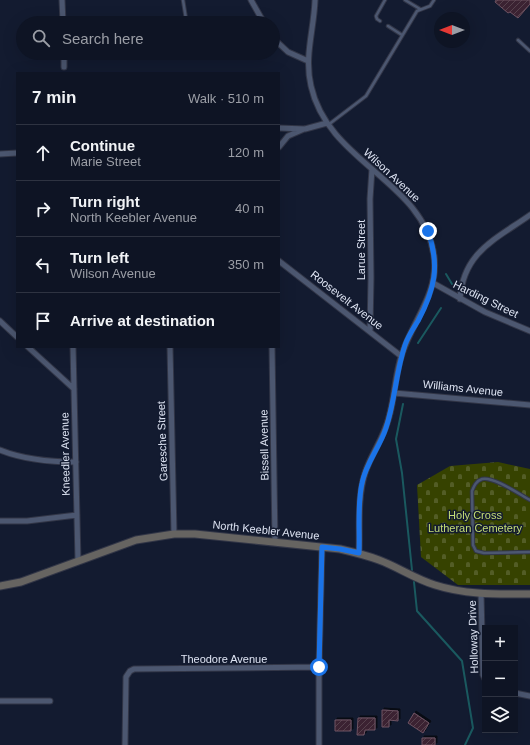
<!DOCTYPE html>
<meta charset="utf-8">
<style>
:root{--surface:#0e1424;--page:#1c2131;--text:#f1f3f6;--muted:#9b9ea6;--line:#2e3341}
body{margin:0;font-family:Arial,sans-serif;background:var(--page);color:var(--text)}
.controls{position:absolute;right:12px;bottom:12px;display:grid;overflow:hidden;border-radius:0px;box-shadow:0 4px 16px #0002}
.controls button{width:36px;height:36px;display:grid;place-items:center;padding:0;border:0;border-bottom:1px solid var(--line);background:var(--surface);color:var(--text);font:20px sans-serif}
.compass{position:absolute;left:434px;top:12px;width:36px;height:36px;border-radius:50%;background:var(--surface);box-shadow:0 4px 16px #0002;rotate:270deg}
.stop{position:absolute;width:12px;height:12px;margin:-9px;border:3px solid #1a73e8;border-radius:50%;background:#fff}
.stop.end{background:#1a73e8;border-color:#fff;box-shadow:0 1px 4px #0008}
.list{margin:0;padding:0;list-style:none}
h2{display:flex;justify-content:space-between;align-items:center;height:52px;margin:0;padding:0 16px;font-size:17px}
h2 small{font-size:13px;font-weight:400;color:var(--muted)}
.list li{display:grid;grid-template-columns:26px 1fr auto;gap:12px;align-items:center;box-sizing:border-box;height:56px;padding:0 16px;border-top:1px solid var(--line)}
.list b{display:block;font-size:15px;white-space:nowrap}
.list p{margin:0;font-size:13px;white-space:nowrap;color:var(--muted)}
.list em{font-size:13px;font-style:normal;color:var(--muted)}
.icon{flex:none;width:22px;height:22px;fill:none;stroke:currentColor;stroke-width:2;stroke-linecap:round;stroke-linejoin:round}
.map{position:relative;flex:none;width:530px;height:745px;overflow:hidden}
.search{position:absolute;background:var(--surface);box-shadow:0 4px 16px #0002;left:16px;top:16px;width:264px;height:44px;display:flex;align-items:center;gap:10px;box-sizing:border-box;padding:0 14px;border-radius:22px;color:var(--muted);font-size:15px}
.panel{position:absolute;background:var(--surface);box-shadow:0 4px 16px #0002;left:16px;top:72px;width:264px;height:276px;border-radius:0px}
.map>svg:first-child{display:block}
.cemetery{fill:url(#cemetery-stones)}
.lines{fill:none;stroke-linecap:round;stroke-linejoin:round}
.stream{stroke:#1a595f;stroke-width:2}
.building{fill:url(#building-hatch);stroke:#6e5262;filter:url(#shadow)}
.lane-casing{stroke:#323647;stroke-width:4.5}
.street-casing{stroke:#323647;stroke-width:7}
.secondary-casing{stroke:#323647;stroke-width:9}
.lane{stroke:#4c5770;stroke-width:2.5}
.street{stroke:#4c5770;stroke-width:5}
.secondary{stroke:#666461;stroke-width:7}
.route{stroke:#1a73e8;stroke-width:5}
.labels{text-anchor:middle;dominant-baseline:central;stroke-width:3;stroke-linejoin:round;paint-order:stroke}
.street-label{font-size:11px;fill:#dee4f3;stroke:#131b30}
.park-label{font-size:11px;fill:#c5de75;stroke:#131b30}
</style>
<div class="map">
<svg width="530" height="745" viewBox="0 0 530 745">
<defs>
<pattern id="cemetery-stones" width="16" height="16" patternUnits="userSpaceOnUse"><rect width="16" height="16" fill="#364200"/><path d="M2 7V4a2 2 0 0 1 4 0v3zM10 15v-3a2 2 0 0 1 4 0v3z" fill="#535d26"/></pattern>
<pattern id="building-hatch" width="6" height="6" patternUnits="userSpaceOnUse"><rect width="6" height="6" fill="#3a2230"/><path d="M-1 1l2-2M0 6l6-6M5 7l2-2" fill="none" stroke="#56424e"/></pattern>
<filter id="shadow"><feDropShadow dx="2" dy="-2" stdDeviation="0" flood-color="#0009"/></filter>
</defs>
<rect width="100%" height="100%" fill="#131b30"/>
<path class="cemetery" d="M498,462L530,469V585H458L421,557L417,485L450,466Z"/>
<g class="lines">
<path class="stream" d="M446,274L452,284
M418,343L441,308
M403,404L396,439L402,473L412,570
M414,582L417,611L462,661L473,728L465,745"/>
</g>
<path class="building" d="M496,0H530V4L518,18L510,12L508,13L495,2Z
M382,710L398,711V721L389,720V727H382Z
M414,713L429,723L423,733L408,723Z
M358,718H375V730H365L364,735H357Z
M335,720H351V731H335Z
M422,738H435V745H422Z"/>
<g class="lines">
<g class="lane-casing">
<path id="lane" d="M183,0L186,19
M405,0L420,9
M380,21L377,19L376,16L385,0
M388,26L402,35
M518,40L530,51
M328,125L366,96L417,11L430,6L434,0
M530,500C519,494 493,476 482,479C476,481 474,486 472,491L473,545L476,551L484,553L530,552"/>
</g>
<g class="street-casing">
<path id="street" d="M62,0L63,23
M251,0L264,23
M315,0C314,30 304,56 311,86C328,163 424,181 434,256C439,293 413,320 402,354C395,374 395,396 389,417C384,438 371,454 365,473C357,498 360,527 359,553
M273,38L288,52L308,61
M64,53V67
M279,128L305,129L327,123
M279,147L288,136L304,129
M0,154L17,153
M279,261L401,356
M433,283L485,312L530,331
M460,299C463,252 496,239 530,215
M0,321L17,337
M370,330L371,278L370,199L372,169
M28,347L74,389
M73,347L78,561
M170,347L174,534
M272,347L275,542
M394,393L530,405
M0,450C25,460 50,462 76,462
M0,521H27L77,515
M481,594L483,675L485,679
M515,693L530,696
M0,701H50
M125,745L126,677L130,671L134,669L319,667
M319,745V667L322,547"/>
</g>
<g class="secondary-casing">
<path id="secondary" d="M0,586L21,582L136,540L174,534H195L340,549C353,552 366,555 379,560C398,567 415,579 435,585C466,595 498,594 530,594"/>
</g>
<use href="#lane" class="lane"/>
<use href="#street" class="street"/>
<use href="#secondary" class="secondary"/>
</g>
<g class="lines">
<path class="route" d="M319,667L322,547L340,549L359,553C360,530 357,505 362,483C366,463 380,447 386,428C395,401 396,372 405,345C408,336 413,329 418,321C435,289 440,266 428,231"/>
</g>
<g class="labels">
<g class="street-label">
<text transform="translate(392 175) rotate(43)">Wilson Avenue</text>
<text transform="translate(361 250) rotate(-90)">Larue Street</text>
<text transform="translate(486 299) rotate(26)">Harding Street</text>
<text transform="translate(347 300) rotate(38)">Roosevelt Avenue</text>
<text transform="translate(463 388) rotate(6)">Williams Avenue</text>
<text transform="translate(162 441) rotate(-92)">Garesche Street</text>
<text transform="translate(264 445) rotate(-91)">Bissell Avenue</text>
<text transform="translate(65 454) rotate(-91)">Kneedler Avenue</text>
<text transform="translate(266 530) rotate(6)">North Keebler Avenue</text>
<text transform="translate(473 637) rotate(-92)">Holloway Drive</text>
<text x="224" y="659">Theodore Avenue</text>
</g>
<g class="park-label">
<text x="475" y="515">Holy Cross<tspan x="475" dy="13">Lutheran Cemetery</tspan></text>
</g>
</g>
</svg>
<div class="controls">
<button>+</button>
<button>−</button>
<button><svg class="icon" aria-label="layers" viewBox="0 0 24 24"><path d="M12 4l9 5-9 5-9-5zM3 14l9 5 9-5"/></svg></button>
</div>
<svg class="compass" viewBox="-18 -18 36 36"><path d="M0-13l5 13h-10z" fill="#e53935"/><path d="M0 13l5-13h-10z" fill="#9b9ea6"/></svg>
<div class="stop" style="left:319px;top:667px"></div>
<div class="stop end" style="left:428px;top:231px"></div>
<div class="search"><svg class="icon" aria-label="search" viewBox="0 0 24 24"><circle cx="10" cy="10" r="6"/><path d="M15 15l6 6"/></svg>Search here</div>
<section class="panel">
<h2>7 min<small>Walk · 510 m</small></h2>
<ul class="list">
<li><svg class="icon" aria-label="ahead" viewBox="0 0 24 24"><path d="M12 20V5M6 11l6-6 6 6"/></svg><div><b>Continue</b><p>Marie Street</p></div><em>120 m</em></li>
<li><svg class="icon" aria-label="right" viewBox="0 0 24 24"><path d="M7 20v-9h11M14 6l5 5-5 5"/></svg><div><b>Turn right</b><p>North Keebler Avenue</p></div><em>40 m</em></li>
<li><svg class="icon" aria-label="left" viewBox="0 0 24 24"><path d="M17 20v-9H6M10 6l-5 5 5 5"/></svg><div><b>Turn left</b><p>Wilson Avenue</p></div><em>350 m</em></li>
<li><svg class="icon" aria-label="arrive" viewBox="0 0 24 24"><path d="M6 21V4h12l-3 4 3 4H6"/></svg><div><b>Arrive at destination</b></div></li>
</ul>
</section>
</div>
